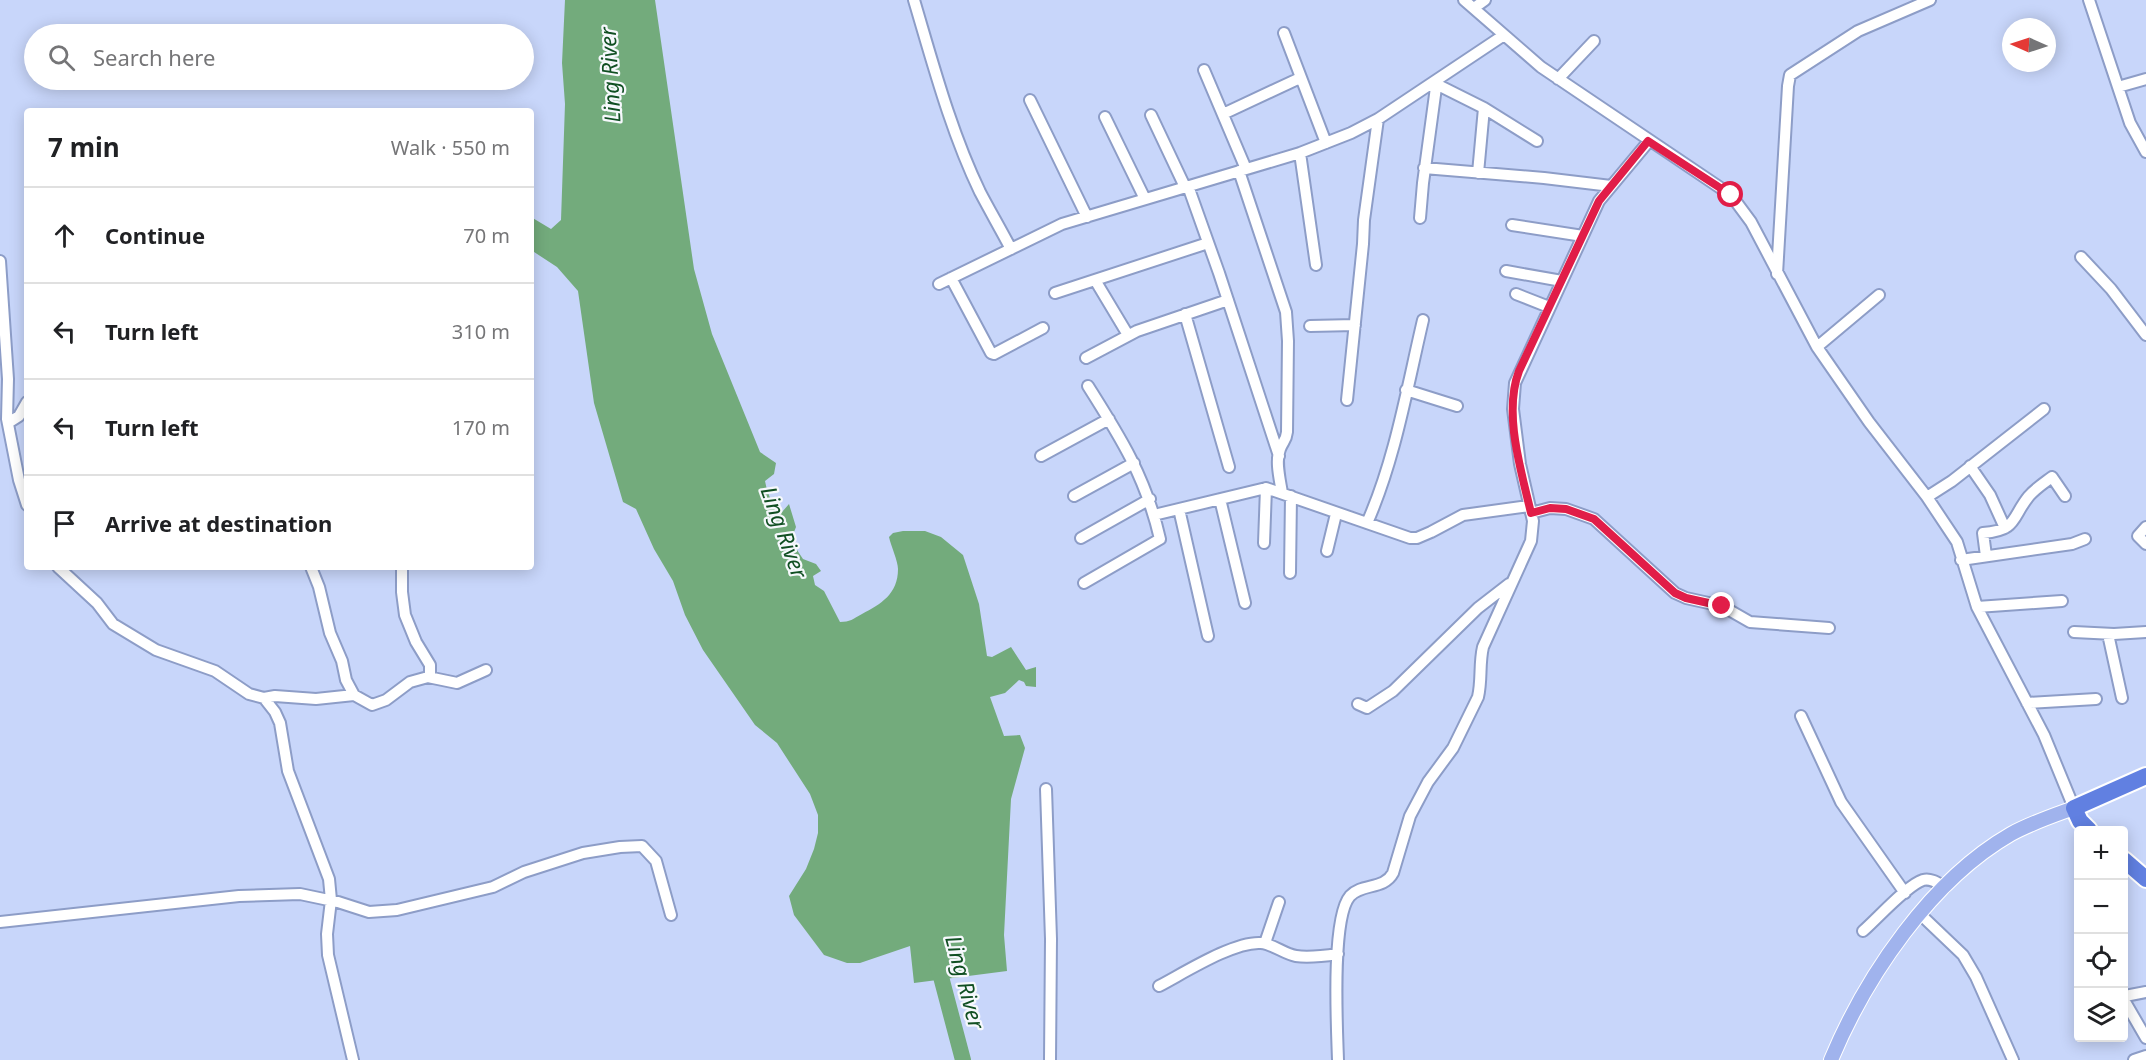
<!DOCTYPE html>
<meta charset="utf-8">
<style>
:root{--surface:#fff;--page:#f2f2f2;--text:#202124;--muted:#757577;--line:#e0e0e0}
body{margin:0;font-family:"Noto Sans",sans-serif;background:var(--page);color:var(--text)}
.controls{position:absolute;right:18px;bottom:18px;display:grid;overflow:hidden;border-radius:6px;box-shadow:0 3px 15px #0003}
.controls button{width:54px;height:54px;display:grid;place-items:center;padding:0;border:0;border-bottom:2px solid var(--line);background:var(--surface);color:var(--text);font:30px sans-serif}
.compass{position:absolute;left:2002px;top:18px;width:54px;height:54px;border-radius:50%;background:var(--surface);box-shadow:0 3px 15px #0003;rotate:273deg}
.stop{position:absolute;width:18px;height:18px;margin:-14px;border:4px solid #e11d48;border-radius:50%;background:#fff}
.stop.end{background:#e11d48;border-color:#fff;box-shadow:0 2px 6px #0008}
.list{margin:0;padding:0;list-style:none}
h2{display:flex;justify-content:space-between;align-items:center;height:78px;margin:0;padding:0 24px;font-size:26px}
h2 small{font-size:20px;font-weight:400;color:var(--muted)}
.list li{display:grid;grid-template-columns:39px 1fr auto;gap:18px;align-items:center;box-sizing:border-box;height:96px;padding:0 24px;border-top:2px solid var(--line)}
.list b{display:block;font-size:22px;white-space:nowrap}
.list em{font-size:20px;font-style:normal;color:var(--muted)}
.icon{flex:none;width:33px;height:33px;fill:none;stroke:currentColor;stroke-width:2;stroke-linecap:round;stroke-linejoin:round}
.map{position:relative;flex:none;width:2146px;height:1060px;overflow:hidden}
.search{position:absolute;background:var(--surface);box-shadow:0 3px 15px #0003;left:24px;top:24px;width:510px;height:66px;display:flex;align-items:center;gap:15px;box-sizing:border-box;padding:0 21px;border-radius:33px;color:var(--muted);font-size:22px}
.panel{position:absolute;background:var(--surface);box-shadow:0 3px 15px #0003;left:24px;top:108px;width:510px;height:462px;border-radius:6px}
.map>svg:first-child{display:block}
.water{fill:#73ab7c}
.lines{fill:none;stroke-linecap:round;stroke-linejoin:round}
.river{stroke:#73ab7c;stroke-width:16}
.minor-casing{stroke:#8d9dc7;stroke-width:14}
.major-casing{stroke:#fff;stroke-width:16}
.highway-casing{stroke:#fff;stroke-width:20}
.minor{stroke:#fff;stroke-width:10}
.major{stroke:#a0b3ed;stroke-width:14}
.highway{stroke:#6180e1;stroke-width:16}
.route{stroke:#e11d48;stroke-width:8}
.labels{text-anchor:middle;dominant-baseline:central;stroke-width:4.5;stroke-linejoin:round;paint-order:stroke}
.water-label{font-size:22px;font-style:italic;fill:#104f22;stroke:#f6f8fc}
</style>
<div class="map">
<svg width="2146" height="1060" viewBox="0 0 2146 1060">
<rect width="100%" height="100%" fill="#c8d6fa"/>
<path class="water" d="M565,0H655L694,269L712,334L760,452L776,463L774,474L765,481C768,495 771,504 782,512L789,504L796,527L792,537L797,550L803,559L816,564L821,571L813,576L815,585L824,591L840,622C850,622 853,619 862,614C881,604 898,594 898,569C898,561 891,546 889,537L893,533L903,531H925L941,537L963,555L979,604L987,656L992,657L1011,647L1026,670L1036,667V687L1026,686L1024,682L1019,680L1005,693L990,697L1004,736L1020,735L1025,748L1011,799L1004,935L1007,971L914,983L910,946L860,963H847L824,955L794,915L789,896L806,869L814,849L818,833V815L810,794L777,743L755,725L703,650L685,615L673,581L654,549L636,509L623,502L594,403L578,291L557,267L531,250V217L551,229L561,220L565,104L562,63Z"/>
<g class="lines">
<path class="river" d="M936,958L963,1060"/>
<g class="minor-casing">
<path id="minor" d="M914,0C933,64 951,132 980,192C990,211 1001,230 1011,249
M1464,0L1541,67L1731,195L1751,222L1817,347L1869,422L1927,497L1957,542L1977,607L2044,735L2074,808
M2089,0L2130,123L2146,152
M1474,8L1485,0
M1284,33L1326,143
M1204,70L1246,169
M1558,79L1594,41
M1436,84L1484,108L1537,141
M2118,87L2146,79
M1030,100L1087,217
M1223,114L1300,78
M1151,115L1185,187
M1105,117L1145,199
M1300,153L1316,265
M1424,168L1544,178L1611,186
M1239,171L1286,312L1288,341L1287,432C1286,441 1283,441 1280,449C1275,461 1280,480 1282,493
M1478,173L1484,108
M1188,186L1219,273L1279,456
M1420,218L1423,183L1437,80
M1512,225L1583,236
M2081,257L2111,289L2146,335
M0,261L8,379L7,419L19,480L27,505
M1506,271L1562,281
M1777,274L1788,86L1790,75L1858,31L1930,0
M951,278L991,353L994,354L1043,328
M1095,280L1128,335
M939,284L1062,224L1300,153L1351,133L1378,119L1504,35
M1055,293L1208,243
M1516,294L1549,307
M1185,314L1229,467
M1310,326L1355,325
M1817,347L1879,295
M1086,358L1137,331L1228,300
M1406,390L1457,406
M1347,400L1363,244L1364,220L1378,119
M8,423L19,416L27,402
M1041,456L1109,419
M1970,466L1990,495L2005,528
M1074,496L1134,463
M1927,497L1952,481L2044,409
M1220,499L1245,603
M1179,509L1208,636
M1531,513L1550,508L1566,509L1594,519L1675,593L1686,598L1722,606L1750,622L1829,628
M1154,515L1266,488L1410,538H1417L1431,532L1463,515L1529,506
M1367,523C1395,460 1407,388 1423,320
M2146,527L2138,536L2146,544
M1081,538L1150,499
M1264,543L1266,488
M1327,551L1336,514
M1986,556L1983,533C2018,530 2011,518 2029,496C2036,488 2044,483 2052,477L2065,496
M1961,560L2072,544L2085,539
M58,567L97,603L113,624L156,650L215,671L249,694L264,698L275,712L280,723L288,771L329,879L331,900L327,934L328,955L353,1060
M311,567L319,587L330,633L342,661L346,680L354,695L372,705L386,700L410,682L428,677L430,674V665L416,642L405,615L402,592V567
M1290,573L1291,496
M1084,583L1160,539C1146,478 1121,438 1088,386
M1977,607L2062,601
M2074,632L2114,634L2146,632
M2108,634L2122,698
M428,677L457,683L486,670
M264,698L275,696L316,699L354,695
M2027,703L2096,699
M1358,704L1367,708L1393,691L1478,608L1509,584
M1801,716L1841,802L1905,893
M1046,789L1051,939L1050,1060
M1920,914L1963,955L1976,977L2013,1060
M0,922L239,896L300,894L338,902L369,912L397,910L493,887L524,872L583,853L620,847L642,846L656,861L671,915
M1863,931C1877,919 1907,885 1923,880C1931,878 1938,883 1945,887
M1265,943L1279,902
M1159,986C1184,973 1234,941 1261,943C1273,944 1284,954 1296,956C1309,958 1324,956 1338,954
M2124,999L2125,996L2146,992
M2124,1000L2146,1038
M1338,1060C1337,1028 1331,918 1350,896C1362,883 1384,890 1393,873L1410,816L1428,782L1453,748L1478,697C1482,680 1479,664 1483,647L1531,541L1533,521L1520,464L1513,409L1515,383L1599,201L1649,141
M2134,1060L2146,1056"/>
</g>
<g class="major-casing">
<path id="major" d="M1831,1060C1866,976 1931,880 2011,834C2031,823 2052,816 2074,808"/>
</g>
<g class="highway-casing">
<path id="highway" d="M2089,830L2080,821L2074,808L2146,776
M2124,860L2146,879"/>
</g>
<use href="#minor" class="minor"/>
<use href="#major" class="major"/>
<use href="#highway" class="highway"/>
</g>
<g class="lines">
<path class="route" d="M1722,606L1686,598L1675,593L1594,519L1566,509L1550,508L1531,513C1521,470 1503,413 1519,371L1599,201L1648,141L1731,195"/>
</g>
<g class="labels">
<g class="water-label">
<text transform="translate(609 75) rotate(-93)">Ling River</text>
<text transform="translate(785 532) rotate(70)">Ling River</text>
<text transform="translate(966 982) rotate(75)">Ling River</text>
</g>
</g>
</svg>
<div class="controls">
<button>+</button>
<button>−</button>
<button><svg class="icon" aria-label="locate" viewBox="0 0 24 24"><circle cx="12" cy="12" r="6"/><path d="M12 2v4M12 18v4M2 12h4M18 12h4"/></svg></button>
<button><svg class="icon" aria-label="layers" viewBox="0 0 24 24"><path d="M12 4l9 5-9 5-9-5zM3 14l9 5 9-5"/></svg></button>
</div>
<svg class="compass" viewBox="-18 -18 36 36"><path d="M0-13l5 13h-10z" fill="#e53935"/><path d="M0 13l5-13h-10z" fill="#757577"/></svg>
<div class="stop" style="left:1731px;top:195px"></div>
<div class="stop end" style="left:1722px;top:606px"></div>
<div class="search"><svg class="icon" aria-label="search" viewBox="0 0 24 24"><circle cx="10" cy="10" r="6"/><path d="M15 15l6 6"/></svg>Search here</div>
<section class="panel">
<h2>7 min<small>Walk · 550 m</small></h2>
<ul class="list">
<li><svg class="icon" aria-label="ahead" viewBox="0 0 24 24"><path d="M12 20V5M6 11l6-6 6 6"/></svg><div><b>Continue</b></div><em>70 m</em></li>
<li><svg class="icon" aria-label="left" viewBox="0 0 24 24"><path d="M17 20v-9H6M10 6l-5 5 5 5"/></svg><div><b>Turn left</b></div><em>310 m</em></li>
<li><svg class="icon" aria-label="left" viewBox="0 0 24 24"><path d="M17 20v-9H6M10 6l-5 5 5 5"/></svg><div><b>Turn left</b></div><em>170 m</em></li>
<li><svg class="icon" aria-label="arrive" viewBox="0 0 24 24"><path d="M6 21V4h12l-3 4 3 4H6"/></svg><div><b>Arrive at destination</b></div></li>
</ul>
</section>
</div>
